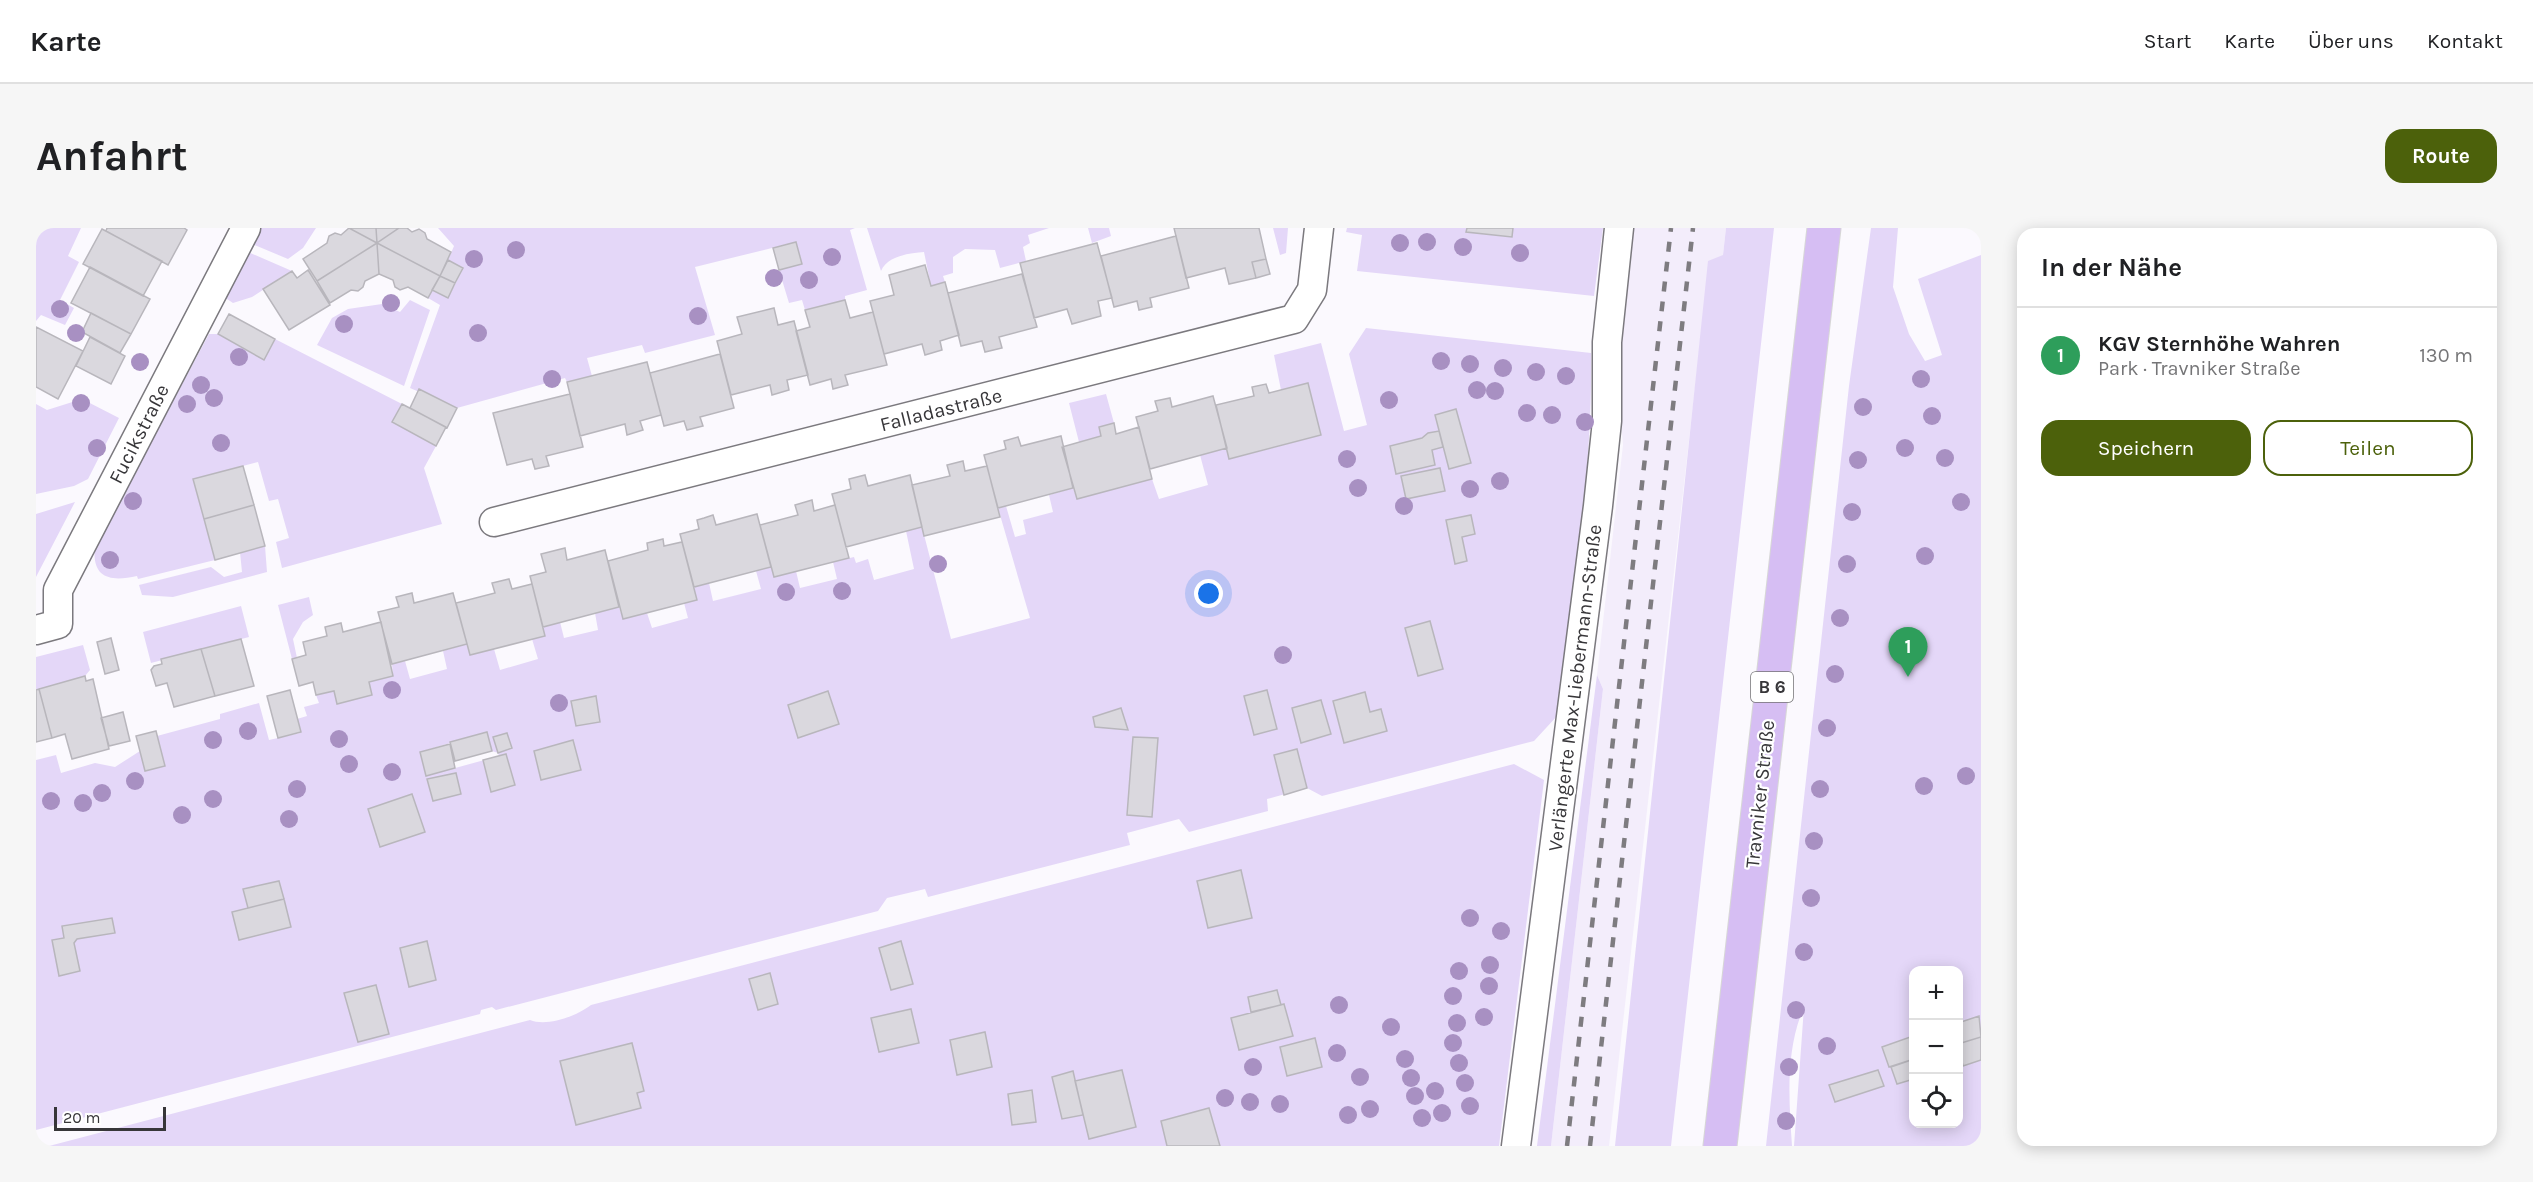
<!DOCTYPE html>
<html lang="de">
<meta charset="utf-8">
<style>
:root{--surface:#fff;--page:#f6f6f6;--text:#202124;--muted:#757577;--line:#e0e0e0;--accent:#4c610b}
body{margin:0;font-family:Karla,sans-serif;background:var(--page);color:var(--text)}
.controls{position:absolute;right:18px;bottom:18px;display:grid;overflow:hidden;border-radius:12px;box-shadow:0 3px 15px #0003}
.controls button{width:54px;height:54px;display:grid;place-items:center;padding:0;border:0;border-bottom:2px solid var(--line);background:var(--surface);color:var(--text);font:30px sans-serif}
.scale{position:absolute;left:18px;bottom:15px;width:112px;box-sizing:border-box;padding-left:6px;border:3px solid #373639;border-top:0;font-size:16px;line-height:21px;white-space:nowrap;color:#373639;-webkit-text-stroke:4px #fff;paint-order:stroke}
.you{position:absolute;left:1173px;top:366px;width:21px;height:21px;margin:-15px;border:4px solid #fff;border-radius:50%;background:#1a73e8;box-shadow:0 0 0 9px #1a73e833}
.badge{display:grid;place-items:center;width:39px;height:39px;border-radius:50%;background:var(--accent);color:#fff;font-size:20px;font-weight:700}
.pin{position:absolute;translate:-50% -50px;filter:drop-shadow(0 2px 3px #0008)}
.pin::after{content:'';position:absolute;top:32px;width:21px;height:18px;background:inherit;clip-path:polygon(0 0,100% 0,50% 100%)}
.list{margin:0;padding:0;list-style:none}
h2{display:flex;justify-content:space-between;align-items:center;height:78px;margin:0;padding:0 24px;font-size:26px}
h2 small{font-size:20px;font-weight:400;color:var(--muted)}
.list li{display:grid;grid-template-columns:39px 1fr auto;gap:18px;align-items:center;box-sizing:border-box;height:96px;padding:0 24px;border-top:2px solid var(--line)}
.list b{display:block;font-size:22px;white-space:nowrap}
.list p{margin:0;font-size:20px;white-space:nowrap;color:var(--muted)}
.list em{font-size:20px;font-style:normal;color:var(--muted)}
.actions{display:flex;gap:12px;padding:18px 24px}
.actions a{flex:1;padding:14px 0;border:2px solid var(--accent);border-radius:18px;text-align:center;font-size:21px;color:var(--accent)}
.actions .main{background:var(--accent);color:#fff}
.icon{flex:none;width:33px;height:33px;fill:none;stroke:currentColor;stroke-width:2;stroke-linecap:round;stroke-linejoin:round}
.map{position:relative;flex:none;width:1945px;height:918px;overflow:hidden;border-radius:18px}
header{display:flex;align-items:center;gap:36px;box-sizing:border-box;height:84px;padding:0 30px;background:var(--surface);border-bottom:2px solid var(--line)}
header strong{font-size:28px}
nav{display:flex;gap:33px;margin-inline-start:auto;font-size:21px}
.intro{display:flex;align-items:center;justify-content:space-between;box-sizing:border-box;height:144px;padding:0 36px}
h1{margin:0;font-size:42px}
.button{padding:15px 27px;border-radius:18px;background:var(--accent);color:#fff;font-size:21px;font-weight:700}
main{display:flex;gap:36px;padding:0 36px}
aside{flex:1;background:var(--surface);border-radius:18px;box-shadow:0 3px 15px #0003}
.map>svg:first-child{display:block}
.built{fill:#f3edfb}
.green{fill:#e4d7f8;fill-rule:evenodd}
.building{fill:#dad8de;stroke:#b8b6bc;stroke-width:1.5}
.lines{fill:none;stroke-linecap:round;stroke-linejoin:round}
.minor-casing{stroke:#7b797e;stroke-width:31}
.primary-casing{stroke:#d7d7d7;stroke-width:35}
.minor{stroke:#fff;stroke-width:28}
.primary{stroke:#d6bef3;stroke-width:33}
.rail{stroke:#7e7c80;stroke-width:4.5;stroke-dasharray:10 10;stroke-linecap:butt}
.tree{fill:#a890c2}
.labels{text-anchor:middle;dominant-baseline:central;stroke-width:4.5;stroke-linejoin:round;paint-order:stroke}
.shield{fill:#fff;stroke:#737274;stroke-width:1.5}
.shield-label{font-size:18px;font-weight:bold;fill:#373639}
.street-label{font-size:20px;fill:#373639;stroke:#fff}
</style>
<header>
<strong>Karte</strong>
<nav><a>Start</a><a>Karte</a><a>Über uns</a><a>Kontakt</a></nav>
</header>
<div class="intro"><h1>Anfahrt</h1><a class="button">Route</a></div>
<main>
<div class="map">
<svg width="1945" height="918" viewBox="0 0 1945 918">
<rect width="100%" height="100%" fill="#fbf9fe"/>
<path class="built" d="M1596,0H1690L1687,27L1664,115L1573,918H1515L1567,461L1561,447L1587,217L1583,167L1585,97Z"/>
<path class="green" d="M0,0H45L32,28L43,34L24,72L38,80L29,97L5,87L0,93Z
M225,0H280L267,20L252,31L216,16Z
M402,0H819L814,2L831,62L809,68V72L769,82L766,72L753,75L743,42L766,35L760,14L659,39L679,107L609,125L606,117L551,130L556,148L531,154L529,150L421,180L374,160L404,77L392,70L396,62L412,70L427,41L412,32L418,18Z
M831,0H1013L992,7L994,15L987,19L990,33L964,40L959,22L929,21L917,29V45L907,48L909,54L895,58L888,24C874,25 851,28 845,43Z
M1052,0H1073L1075,8L1056,15Z
M1237,0H1252L1250,25L1244,27Z
M1311,0H1567L1558,68L1321,43L1326,7L1310,4Z
M1690,0H1738L1635,918H1579L1672,33L1687,27Z
M1835,0H1862L1857,59L1873,106L1889,133L1906,127L1882,51L1945,27V918H1758L1768,779C1749,822 1753,873 1756,918H1730L1813,158ZM1878,742H1922V896H1878Z
M212,24L256,43L216,69L197,75L188,69Z
M374,72L394,82L368,158L281,117L296,90L312,81L346,76L364,84Z
M1330,100L1555,125C1557,246 1536,367 1522,487L1498,513L1286,568L1271,560L1231,571L1232,583L1153,604L1143,591L1091,605L1094,617L892,669L889,661L851,670L842,683L460,782L456,779L445,782L444,786L0,902V532L20,527L25,545L59,535L79,539L104,523L109,543L128,538L121,508L184,491V486L223,475L233,512L264,505L261,491L271,488L268,479L283,475L280,467L298,463L301,476L336,467L333,454L357,448L356,436L369,433L374,451L411,441L407,423L431,416L434,427L458,421L464,442L502,431L496,411L509,408L507,399L524,394L528,410L562,402L559,385L583,379L587,391L611,385L616,400L652,390L648,375L661,372L658,359L673,355L677,373L725,361L720,343L735,339L738,349L760,343L764,360L801,351L797,334L818,329L820,335L832,331L838,352L878,341L870,303L886,299L915,411L994,390L962,280L970,278L979,309L990,306L987,292L1017,284L1013,267L1037,260L1041,271L1116,251L1123,271L1172,257L1164,227L1191,220L1194,231L1285,207L1272,155L1245,162L1238,127L1285,115L1308,203L1331,197L1313,126ZM451,504L456,523L462,525L463,528L390,548L384,524Z
M173,106H182L227,131L239,111L366,176L356,194L400,218L388,240L406,296L246,340L240,314L253,310L242,271L233,273L222,234L157,251L179,332L102,351L101,348C75,354 55,351 59,318Z
M1070,166L1078,195L1063,199L1065,208L1043,214L1033,175Z
M46,171L83,190L52,251L38,258L0,266V176L11,182Z
M39,274L0,349V286Z
M229,318L231,344L137,369L106,367L103,357L175,339L188,349L206,344L204,324Z
M273,369L277,387L267,394L257,411L261,430L256,431L242,377Z
M205,378L213,409L115,435L107,404Z
M47,417L54,442L49,448L0,462V429Z
M1561,447L1567,461L1515,918H1501Z
M1478,536L1508,552L1463,918H13L494,792C511,799 541,788 555,777Z"/>
<path class="building" d="M71,0H148L151,2L132,37L70,3Z
M313,0H340L341,15Z
M313,0L341,15L281,53L267,31L291,15L293,8L299,5L305,7Z
M340,0H363L341,15Z
M363,0H371L376,4L383,1L389,5L391,11L415,24L404,48L341,15Z
M1138,0H1223L1230,31L1216,34L1220,50L1193,56L1189,40L1150,50Z
M1431,0H1477L1476,9L1430,4Z
M66,1L126,33L107,68L47,36Z
M1140,8L1153,60L1114,70L1116,79L1103,82L1101,73L1078,79L1065,28Z
M760,14L766,36L743,42L737,20Z
M341,15L343,46L329,53L327,59L322,63L315,62L294,75L281,53Z
M341,15L404,48L392,70L372,59L364,62L359,59L357,52L343,46Z
M1061,15L1076,70L1062,73L1065,88L1036,96L1031,81L998,90L984,35Z
M1230,31L1234,46L1220,50L1216,34Z
M412,32L427,40L419,55L404,48Z
M889,37L895,58L909,54L923,107L904,113L906,122L889,127L886,116L848,126L834,73L858,67L853,47Z
M54,39L114,71L95,106L35,75Z
M272,42L294,77L253,102L227,61L256,43L261,50Z
M986,46L1001,99L963,109L966,120L949,124L946,113L925,118L912,65Z
M404,48L419,55L412,70L396,62Z
M809,72L814,90L837,84L851,137L809,147L812,157L797,161L795,151L774,157L760,103L774,99L769,82Z
M738,80L742,97L758,93L772,147L751,152L753,162L736,167L734,157L695,167L681,113L706,106L701,89Z
M55,85L95,106L84,125L46,104Z
M193,86L239,111L228,132L182,106Z
M0,99L47,123L22,171L0,159Z
M54,109L89,128L75,156L40,138Z
M684,126L698,180L664,189L667,198L651,202L648,193L628,198L614,145Z
M611,134L625,187L604,193L607,202L591,207L589,196L544,208L531,154Z
M1272,155L1285,207L1193,231L1180,177L1218,168L1216,159L1230,156L1233,165Z
M383,161L421,180L411,200L374,180Z
M534,166L547,219L510,228L513,238L499,241L496,231L471,237L457,185Z
M1177,168L1191,220L1114,241L1100,189L1122,183L1119,173L1134,170L1136,179Z
M366,176L410,199L400,218L356,194Z
M1420,181L1435,235L1413,241L1399,187Z
M1078,195L1080,206L1103,199L1116,251L1041,271L1026,219L1065,208L1063,199Z
M1403,203L1407,219L1396,222L1399,237L1360,246L1354,218L1386,210L1392,205Z
M1025,208L1037,260L962,280L948,227L970,221L968,213L982,209L985,218Z
M927,233L929,243L951,238L964,289L888,308L876,257L914,248L911,237Z
M207,238L218,277L168,291L157,251Z
M1404,240L1409,263L1370,271L1365,248Z
M829,247L832,258L874,247L886,299L810,319L796,266L815,261L813,251Z
M776,272L778,283L799,277L813,330L738,349L724,297L762,287L759,277Z
M218,277L229,318L179,332L168,291Z
M721,286L735,339L658,359L644,306L663,301L661,292L668,290L677,287L680,297Z
M1435,287L1439,306L1426,309L1431,333L1419,336L1410,292Z
M627,311L628,318L646,314L661,372L587,391L572,333L612,322L611,315Z
M529,320L531,332L569,322L583,379L507,399L494,348L510,344L505,326Z
M473,351L476,361L496,356L509,408L434,427L420,375L459,365L456,355Z
M376,365L378,375L417,365L431,416L356,436L342,384L363,379L360,369Z
M1394,393L1407,441L1382,448L1369,400Z
M345,394L357,448L333,454L336,467L301,476L298,463L280,467L277,454L263,458L256,431L270,427L267,414L291,408L289,399L305,395L307,404Z
M75,410L83,442L69,446L61,414Z
M205,411L218,458L179,468L165,421Z
M165,421L179,468L138,479L131,455L120,458L115,442L118,438L126,436L125,431Z
M49,448L50,453L57,451L73,521L36,531L29,506L16,510L3,461Z
M3,461L16,510L0,514V462Z
M254,462L265,504L242,510L231,468Z
M1231,462L1241,501L1218,507L1208,468Z
M792,463L803,496L762,510L752,477Z
M1329,464L1334,484L1345,481L1351,503L1308,515L1297,473Z
M560,468L564,494L540,498L535,473Z
M1285,472L1295,506L1265,515L1256,480Z
M1085,480L1092,502L1059,499L1057,489Z
M87,484L94,513L73,518L65,490Z
M120,503L129,538L109,543L100,508Z
M451,504L456,523L419,533L414,514Z
M471,505L476,520L462,525L457,509Z
M1097,509L1122,510L1116,589L1091,587Z
M537,512L545,542L505,552L498,523Z
M414,516L419,540L390,548L384,524Z
M1261,521L1271,560L1248,567L1238,527Z
M470,526L479,557L455,564L447,532Z
M420,545L425,566L397,573L391,551Z
M376,566L389,604L344,619L332,581Z
M1205,642L1216,690L1172,700L1161,653Z
M243,653L248,671L212,680L207,661Z
M248,671L255,699L203,712L196,684Z
M76,690L79,705L41,711L38,715L44,743L23,748L16,712L28,710L26,698Z
M391,713L400,752L373,759L364,720Z
M865,713L877,756L855,762L843,720Z
M734,745L742,776L722,782L713,751Z
M340,757L353,806L322,814L308,765Z
M1241,762L1245,777L1215,784L1212,769Z
M1248,776L1257,808L1203,822L1195,790Z
M875,781L883,815L843,824L835,790Z
M1943,788L1945,809L1922,816V795Z
M949,804L956,839L921,847L914,812Z
M1877,808L1878,831L1853,839L1846,819Z
M1945,809V832L1927,838L1922,816Z
M1279,810L1286,839L1251,848L1244,819Z
M596,815L608,863L601,865L605,880L540,897L524,833Z
M1878,831V851L1861,856L1855,839Z
M1086,842L1100,899L1053,911L1039,853Z
M1842,842L1848,858L1799,874L1793,857Z
M1037,843L1047,887L1026,891L1016,849Z
M996,862L1000,894L976,897L972,866Z
M1173,880L1184,918H1131L1125,893Z"/>
<g class="lines">
<g class="minor-casing">
<path id="minor" d="M458,294L1258,91L1276,62L1283,0
M0,402L22,396V362L210,0
M1480,918L1562,278L1571,193V114L1583,0"/>
</g>
<g class="primary-casing">
<path id="primary" d="M1684,918L1788,0"/>
</g>
<use href="#minor" class="minor"/>
<use href="#primary" class="primary"/>
<path class="rail" d="M1531,918L1635,0
M1554,918L1657,0"/>
</g>
<g class="tree">
<circle cx="1391" cy="14" r="9"/>
<circle cx="1364" cy="15" r="9"/>
<circle cx="1427" cy="19" r="9"/>
<circle cx="480" cy="22" r="9"/>
<circle cx="1484" cy="25" r="9"/>
<circle cx="796" cy="29" r="9"/>
<circle cx="438" cy="31" r="9"/>
<circle cx="738" cy="50" r="9"/>
<circle cx="773" cy="52" r="9"/>
<circle cx="355" cy="75" r="9"/>
<circle cx="24" cy="81" r="9"/>
<circle cx="662" cy="88" r="9"/>
<circle cx="308" cy="96" r="9"/>
<circle cx="40" cy="105" r="9"/>
<circle cx="442" cy="105" r="9"/>
<circle cx="203" cy="129" r="9"/>
<circle cx="1405" cy="133" r="9"/>
<circle cx="104" cy="134" r="9"/>
<circle cx="1434" cy="136" r="9"/>
<circle cx="1467" cy="140" r="9"/>
<circle cx="1500" cy="144" r="9"/>
<circle cx="1530" cy="148" r="9"/>
<circle cx="516" cy="151" r="9"/>
<circle cx="1885" cy="151" r="9"/>
<circle cx="165" cy="157" r="9"/>
<circle cx="1441" cy="162" r="9"/>
<circle cx="1459" cy="163" r="9"/>
<circle cx="178" cy="170" r="9"/>
<circle cx="1353" cy="172" r="9"/>
<circle cx="45" cy="175" r="9"/>
<circle cx="151" cy="176" r="9"/>
<circle cx="1827" cy="179" r="9"/>
<circle cx="1491" cy="185" r="9"/>
<circle cx="1516" cy="187" r="9"/>
<circle cx="1896" cy="188" r="9"/>
<circle cx="1549" cy="194" r="9"/>
<circle cx="185" cy="215" r="9"/>
<circle cx="61" cy="220" r="9"/>
<circle cx="1869" cy="220" r="9"/>
<circle cx="1909" cy="230" r="9"/>
<circle cx="1311" cy="231" r="9"/>
<circle cx="1822" cy="232" r="9"/>
<circle cx="1464" cy="253" r="9"/>
<circle cx="1322" cy="260" r="9"/>
<circle cx="1434" cy="261" r="9"/>
<circle cx="97" cy="273" r="9"/>
<circle cx="1925" cy="274" r="9"/>
<circle cx="1368" cy="278" r="9"/>
<circle cx="1816" cy="284" r="9"/>
<circle cx="1889" cy="328" r="9"/>
<circle cx="74" cy="332" r="9"/>
<circle cx="902" cy="336" r="9"/>
<circle cx="1811" cy="336" r="9"/>
<circle cx="806" cy="363" r="9"/>
<circle cx="750" cy="364" r="9"/>
<circle cx="1804" cy="390" r="9"/>
<circle cx="1247" cy="427" r="9"/>
<circle cx="1799" cy="446" r="9"/>
<circle cx="356" cy="462" r="9"/>
<circle cx="523" cy="475" r="9"/>
<circle cx="1791" cy="500" r="9"/>
<circle cx="212" cy="503" r="9"/>
<circle cx="303" cy="511" r="9"/>
<circle cx="177" cy="512" r="9"/>
<circle cx="313" cy="536" r="9"/>
<circle cx="356" cy="544" r="9"/>
<circle cx="1930" cy="548" r="9"/>
<circle cx="99" cy="553" r="9"/>
<circle cx="1888" cy="558" r="9"/>
<circle cx="261" cy="561" r="9"/>
<circle cx="1784" cy="561" r="9"/>
<circle cx="66" cy="565" r="9"/>
<circle cx="177" cy="571" r="9"/>
<circle cx="15" cy="573" r="9"/>
<circle cx="47" cy="575" r="9"/>
<circle cx="146" cy="587" r="9"/>
<circle cx="253" cy="591" r="9"/>
<circle cx="1778" cy="613" r="9"/>
<circle cx="1775" cy="670" r="9"/>
<circle cx="1434" cy="690" r="9"/>
<circle cx="1465" cy="703" r="9"/>
<circle cx="1768" cy="724" r="9"/>
<circle cx="1454" cy="737" r="9"/>
<circle cx="1423" cy="743" r="9"/>
<circle cx="1453" cy="758" r="9"/>
<circle cx="1417" cy="768" r="9"/>
<circle cx="1303" cy="777" r="9"/>
<circle cx="1760" cy="782" r="9"/>
<circle cx="1448" cy="789" r="9"/>
<circle cx="1421" cy="795" r="9"/>
<circle cx="1355" cy="799" r="9"/>
<circle cx="1417" cy="815" r="9"/>
<circle cx="1791" cy="818" r="9"/>
<circle cx="1301" cy="825" r="9"/>
<circle cx="1369" cy="831" r="9"/>
<circle cx="1423" cy="835" r="9"/>
<circle cx="1217" cy="839" r="9"/>
<circle cx="1753" cy="839" r="9"/>
<circle cx="1324" cy="849" r="9"/>
<circle cx="1375" cy="850" r="9"/>
<circle cx="1429" cy="855" r="9"/>
<circle cx="1399" cy="863" r="9"/>
<circle cx="1379" cy="868" r="9"/>
<circle cx="1189" cy="870" r="9"/>
<circle cx="1214" cy="874" r="9"/>
<circle cx="1244" cy="876" r="9"/>
<circle cx="1434" cy="878" r="9"/>
<circle cx="1334" cy="881" r="9"/>
<circle cx="1406" cy="885" r="9"/>
<circle cx="1312" cy="887" r="9"/>
<circle cx="1386" cy="890" r="9"/>
<circle cx="1750" cy="893" r="9"/>
</g>
<g class="labels">
<rect class="shield" x="1715" y="444" width="42" height="30" rx="4.5"/>
<g class="shield-label">
<text x="1736" y="459">B 6</text>
</g>
<g class="street-label">
<text transform="translate(905 182) rotate(-14)">Falladastraße</text>
<text transform="translate(103 206) rotate(-63)">Fucikstraße</text>
<text transform="translate(1539 460) rotate(-83)">Verlängerte Max-Liebermann-Straße</text>
<text transform="translate(1724 566) rotate(-84)">Travniker Straße</text>
</g>
</g>
</svg>
<div class="controls">
<button>+</button>
<button>−</button>
<button><svg class="icon" aria-label="locate" viewBox="0 0 24 24"><circle cx="12" cy="12" r="6"/><path d="M12 2v4M12 18v4M2 12h4M18 12h4"/></svg></button>
</div>
<div class="scale">20 m</div>
<div class="you"></div>
<div class="pin badge" style="left:1872px;top:449px;background:#2e9e5b">1</div>
</div>
<aside>
<h2>In der Nähe<small></small></h2>
<ul class="list">
<li><span class="badge" style="background:#2e9e5b">1</span><div><b>KGV Sternhöhe Wahren</b><p>Park · Travniker Straße</p></div><em>130 m</em></li>
</ul>
<div class="actions"><a class="main">Speichern</a><a>Teilen</a></div>
</aside>
</main>
